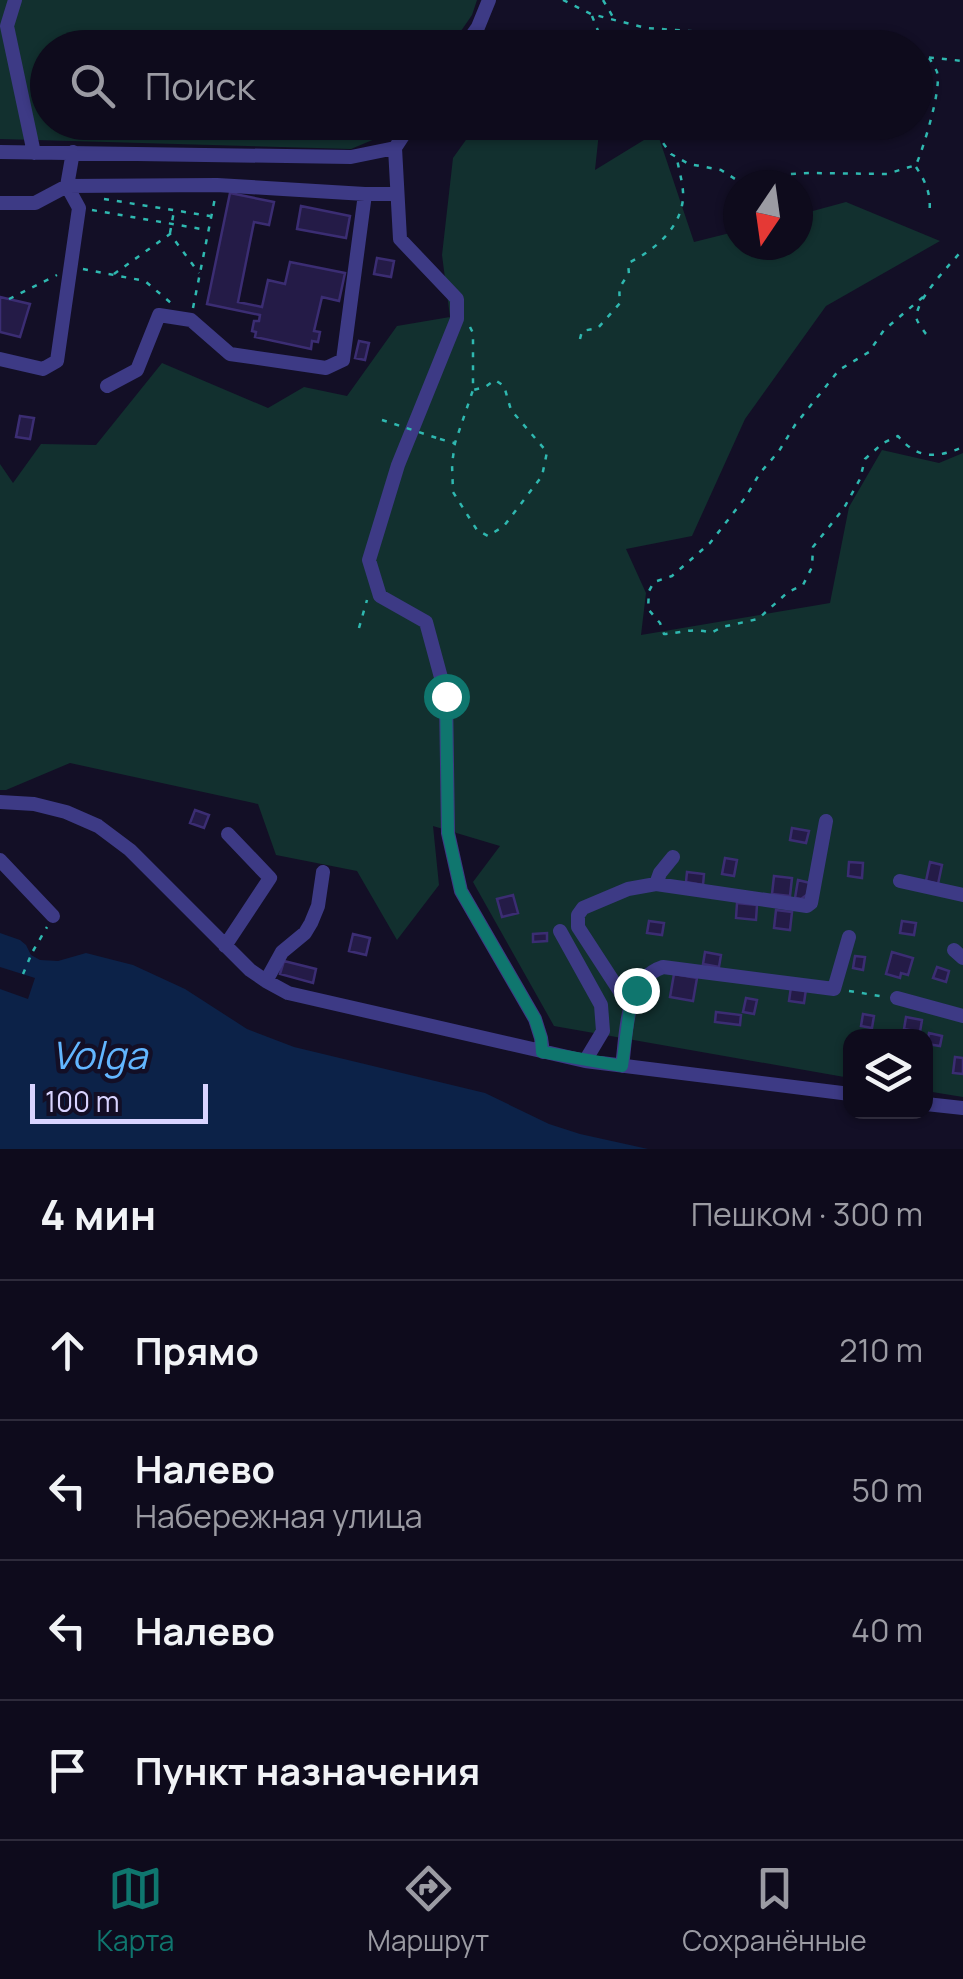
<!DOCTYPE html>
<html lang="ru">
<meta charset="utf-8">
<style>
:root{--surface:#0e0b1c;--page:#1c1929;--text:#f1f3f6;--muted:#9b9ba3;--line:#2e2b3b;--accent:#0f766e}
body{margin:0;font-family:Manrope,sans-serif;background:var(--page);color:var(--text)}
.controls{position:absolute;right:30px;bottom:30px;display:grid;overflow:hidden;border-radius:20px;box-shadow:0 2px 8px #0004}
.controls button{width:90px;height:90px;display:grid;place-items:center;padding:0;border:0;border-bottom:2px solid var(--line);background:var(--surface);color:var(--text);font:50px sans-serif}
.compass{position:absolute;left:723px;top:170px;width:90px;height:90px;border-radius:50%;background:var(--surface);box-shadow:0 2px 8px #0004;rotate:193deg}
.scale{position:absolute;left:30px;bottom:25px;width:178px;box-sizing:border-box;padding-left:10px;border:5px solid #d9d4ff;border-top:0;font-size:28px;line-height:35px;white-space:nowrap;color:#d9d4ff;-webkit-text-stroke:8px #130f26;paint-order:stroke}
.stop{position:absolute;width:30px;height:30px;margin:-22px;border:8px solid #0f766e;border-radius:50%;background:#fff}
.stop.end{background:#0f766e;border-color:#fff;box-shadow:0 2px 10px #0008}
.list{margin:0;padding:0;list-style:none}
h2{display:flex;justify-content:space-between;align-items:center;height:130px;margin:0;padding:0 40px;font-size:42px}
h2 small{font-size:32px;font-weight:400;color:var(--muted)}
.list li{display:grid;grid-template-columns:65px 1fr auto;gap:30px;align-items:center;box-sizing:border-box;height:140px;padding:0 40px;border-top:2px solid var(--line)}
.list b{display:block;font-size:38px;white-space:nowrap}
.list p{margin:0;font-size:32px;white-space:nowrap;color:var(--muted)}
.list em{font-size:32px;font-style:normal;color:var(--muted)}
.icon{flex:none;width:55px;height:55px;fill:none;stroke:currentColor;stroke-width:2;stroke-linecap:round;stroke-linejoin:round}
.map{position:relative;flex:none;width:963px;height:1149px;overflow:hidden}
.search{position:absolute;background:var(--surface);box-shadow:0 2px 8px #0004;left:30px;right:30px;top:30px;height:110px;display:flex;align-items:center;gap:25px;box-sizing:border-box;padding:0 35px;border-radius:55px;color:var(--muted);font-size:38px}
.sheet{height:690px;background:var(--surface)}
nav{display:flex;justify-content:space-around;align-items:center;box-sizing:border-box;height:140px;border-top:2px solid var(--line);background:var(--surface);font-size:28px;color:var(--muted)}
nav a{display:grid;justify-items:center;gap:5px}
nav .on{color:var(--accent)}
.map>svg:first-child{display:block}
.green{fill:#12302f}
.water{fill:#0c2248}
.pier{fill:#130f26}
.building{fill:#241b47;stroke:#3b2d73;stroke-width:2.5}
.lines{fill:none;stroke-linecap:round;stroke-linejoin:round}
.path{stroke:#2fb8b0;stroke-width:2.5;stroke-dasharray:5 8;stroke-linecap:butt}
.minor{stroke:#3d3a85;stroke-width:14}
.path-bridge{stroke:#2fb8b0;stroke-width:2.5;stroke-dasharray:5 8;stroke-linecap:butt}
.route{stroke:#0f766e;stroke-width:12}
.labels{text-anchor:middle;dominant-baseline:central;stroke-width:9;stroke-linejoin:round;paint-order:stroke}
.water-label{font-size:38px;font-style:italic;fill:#62b6ff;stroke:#130f26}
</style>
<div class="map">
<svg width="963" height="1149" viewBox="0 0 963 1149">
<rect width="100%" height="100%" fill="#130f26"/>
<path class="green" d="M0,0H477L472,15L450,47L48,48V122L400,123L394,131L351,149L0,139Z
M478,123H600L595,170L657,132L694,242L738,231V245H798V215L846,202L940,241L826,306L745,419L692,536L626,549L646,593L641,635L830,603L849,507L882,450L939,463L963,453V1097L926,1091V1036H850V1078L554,1026L473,882L500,846L433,826L439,885L397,940L357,871L276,855L258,804L70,763L6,790H0V464L13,483L41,444L96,445L162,363L268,408L304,387L347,396L397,326L450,317L442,255L453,158Z"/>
<path class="water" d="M0,933L20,940L26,945L31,955L40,960L58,961L86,953L133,965L185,989L247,1029L294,1047L485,1093L549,1124L580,1134L648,1149H0Z"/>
<path class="pier" d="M0,967L35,978L28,999L0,989Z"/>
<path class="building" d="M230,193L274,202L269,225L254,222L238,302L262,307L268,280L285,284L290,262L345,273L339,301L322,297L314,331L320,332L318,342L312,341L311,349L255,337L256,332L252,331L254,321H259L260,315L207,304Z
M301,206L350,216L346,238L297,229Z
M377,258L394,261L391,277L374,274Z
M0,297L30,304L20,337L0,332Z
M359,341L369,343L365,360L355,358Z
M20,416L34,418L30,439L16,437Z
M195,810L209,815L204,828L190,823Z
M792,828L809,831L806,843L790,840Z
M725,858L737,860L734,876L722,874Z
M849,862L863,863L862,878L848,876Z
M930,862L942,865L938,884L926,881Z
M687,872L704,874L703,885L686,882Z
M774,876L792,878L790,896L772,894Z
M798,880L810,883L808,894L801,899L795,898Z
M513,895L518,913L502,917L497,899Z
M737,903L757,905L756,920L736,918Z
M776,910L792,912L790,930L774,928Z
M649,921L664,923L662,935L647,933Z
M902,921L916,923L914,935L900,933Z
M547,933V941L533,942V934Z
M353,934L370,938L366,955L349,951Z
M705,952L721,955L719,967L703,964Z
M892,952L913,958L908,975L901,973L900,978L886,974Z
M855,956L865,957L863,970L853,968Z
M284,961L316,969L313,983L280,974Z
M937,967L949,971L946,982L933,978Z
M674,974L697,978L693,1001L670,997Z
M791,987L806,989L804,1003L789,1001Z
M746,998L757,1000L754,1014L743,1012Z
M716,1012L741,1015L740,1025L715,1022Z
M863,1014L874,1016L872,1028L861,1026Z
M906,1017L922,1020L920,1032L904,1029Z
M929,1033L942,1036L940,1046L927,1044Z
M955,1057L963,1058V1074L953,1073Z"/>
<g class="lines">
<path class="path" d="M563,0L591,14L646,28L746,35L815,48
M603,0L613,17
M592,16L605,48
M916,56L963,61
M648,122L671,154L689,164L721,170L743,184L751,185L771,175L811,173L887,174L916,165C923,149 942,89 937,72C937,71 930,59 929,58
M916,167C926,182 932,196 929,215
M104,199L210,216
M92,210L207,230
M170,233L174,211
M83,269L145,281L171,303
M114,274L170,234L199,273
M923,297L884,330L869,352L839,370L795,425L779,451L760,473L745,498L710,543L672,576L654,582L649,591L648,609L660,623L664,634C682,633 693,627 711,633L722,627L758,619L788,592L803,585L812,567L813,547L844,508L860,479L865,459L883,443L898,436C918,460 937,458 963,447
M9,299L57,275
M193,308L215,198
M470,327L473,333V390L455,443L452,464L453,492L477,530L488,536L504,526L542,476L547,452L511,410L504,386L495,380L485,387L473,390
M926,334C925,333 917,321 917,320C912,302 952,263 963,249
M580,339L582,331L598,328L621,302C617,290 621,284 629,274L628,263C654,251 680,229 683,199C684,186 679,171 677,159
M440,439L454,443
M359,628L367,600
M33,951L47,927
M23,974L31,955
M849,991L886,997"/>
<path class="minor" d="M15,0L7,26L34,153
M463,48L478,27L489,0
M395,148L400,239L457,299V319L398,465L369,560L380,596L426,622L446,696L448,833L461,891L535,1019L541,1038L543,1052
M0,152L351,157L395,148L412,122
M73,152L67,186L217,185L365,194H397
M0,203H35L67,186L79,208L57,361L43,369L0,359
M107,386L137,370L159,315L191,320L230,354L326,368L343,360L365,194
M0,802L34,804L66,812L98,826L130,850L250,970L266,981L288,993L585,1061L850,1094
M0,860L53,916
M900,881L963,895
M656,884L660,873L673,857
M560,931L601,1005L603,1031L585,1061
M225,946L270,878L228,834
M954,950L963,958
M266,981L282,952L305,933L311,923L318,906L323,872
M897,998L963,1016
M630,1007L578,927V915L583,908L628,889L656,884L807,906L811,903L826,821
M622,1066C627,1033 624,980 663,967L834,989L849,937
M926,1104L963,1108"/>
<path class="path-bridge" d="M382,420L440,439"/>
</g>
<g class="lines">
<path class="route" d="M446,696L448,833L461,891L535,1019L541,1038L542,1052L622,1066L630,1007L636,990"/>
</g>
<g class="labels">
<g class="water-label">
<text x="99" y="1054">Volga</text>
</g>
</g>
</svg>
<div class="controls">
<button><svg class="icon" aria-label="layers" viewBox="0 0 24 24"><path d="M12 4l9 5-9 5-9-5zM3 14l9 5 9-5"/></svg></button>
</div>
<svg class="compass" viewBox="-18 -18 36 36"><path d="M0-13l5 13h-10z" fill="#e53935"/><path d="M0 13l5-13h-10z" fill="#9b9ba3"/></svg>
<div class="scale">100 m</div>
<div class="stop" style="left:446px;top:696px"></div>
<div class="stop end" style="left:636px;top:990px"></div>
<div class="search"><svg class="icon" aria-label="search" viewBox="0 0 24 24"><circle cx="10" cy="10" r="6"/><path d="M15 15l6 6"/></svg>Поиск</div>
</div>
<section class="sheet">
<h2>4 мин<small>Пешком · 300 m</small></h2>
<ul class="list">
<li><svg class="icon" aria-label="ahead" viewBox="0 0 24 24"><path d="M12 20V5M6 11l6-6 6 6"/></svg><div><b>Прямо</b></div><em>210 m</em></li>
<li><svg class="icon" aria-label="left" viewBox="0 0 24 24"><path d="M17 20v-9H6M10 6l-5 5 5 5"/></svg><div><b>Налево</b><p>Набережная улица</p></div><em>50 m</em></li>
<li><svg class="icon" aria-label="left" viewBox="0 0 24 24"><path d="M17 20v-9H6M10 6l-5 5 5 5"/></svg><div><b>Налево</b></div><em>40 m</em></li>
<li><svg class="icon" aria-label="arrive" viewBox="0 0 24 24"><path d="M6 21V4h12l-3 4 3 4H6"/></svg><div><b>Пункт назначения</b></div></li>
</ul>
</section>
<nav>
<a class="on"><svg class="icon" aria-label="map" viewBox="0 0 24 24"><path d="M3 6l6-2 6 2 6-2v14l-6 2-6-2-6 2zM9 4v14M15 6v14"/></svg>Карта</a>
<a><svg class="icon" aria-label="directions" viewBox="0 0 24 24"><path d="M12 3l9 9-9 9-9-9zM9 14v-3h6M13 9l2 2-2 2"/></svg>Маршрут</a>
<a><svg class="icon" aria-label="saved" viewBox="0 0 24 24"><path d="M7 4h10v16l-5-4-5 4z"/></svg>Сохранённые</a>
</nav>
